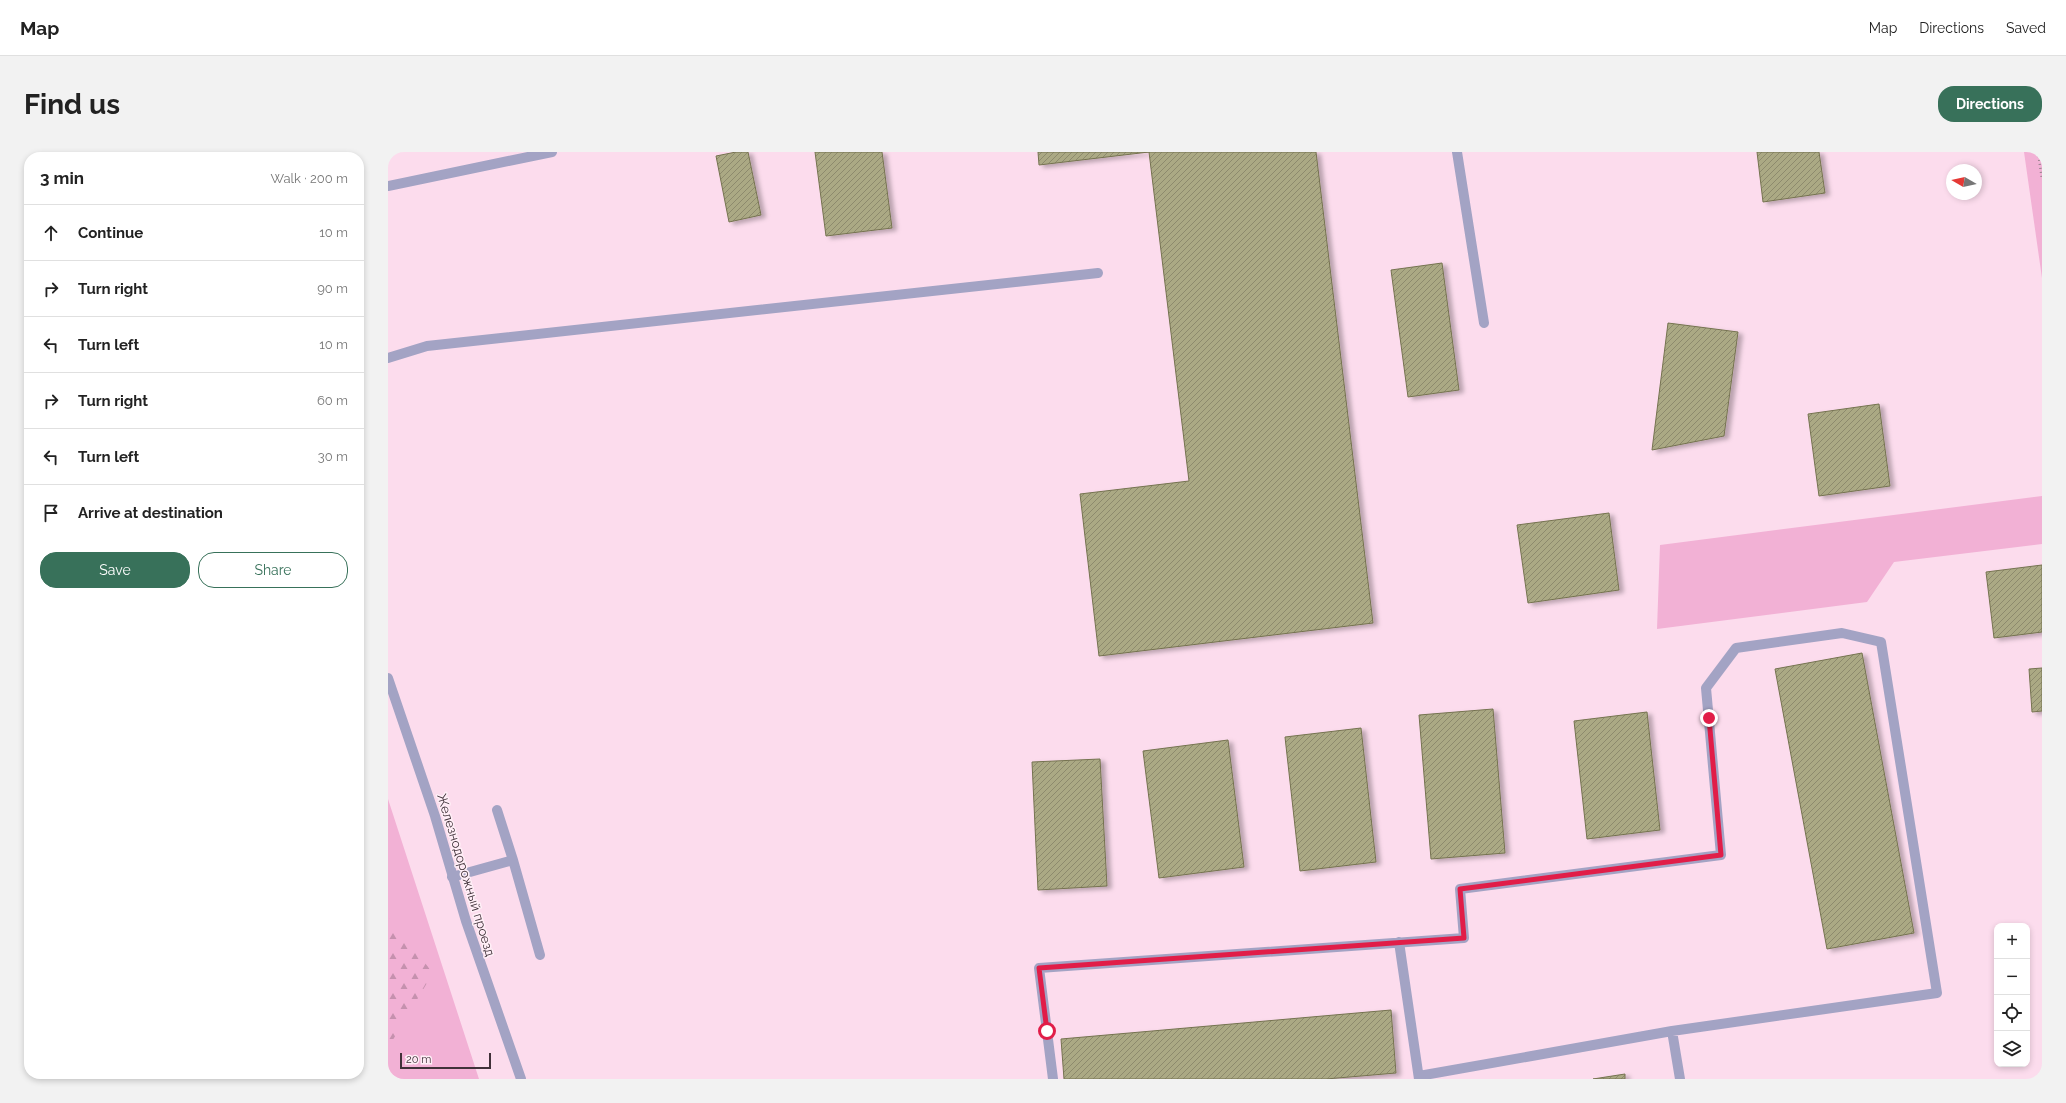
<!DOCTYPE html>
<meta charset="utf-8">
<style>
:root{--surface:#fff;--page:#f2f2f2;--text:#222;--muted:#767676;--line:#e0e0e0;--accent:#38715a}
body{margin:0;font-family:Raleway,sans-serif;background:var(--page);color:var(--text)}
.controls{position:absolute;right:12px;bottom:12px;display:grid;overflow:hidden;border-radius:8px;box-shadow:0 2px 6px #0003}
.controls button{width:36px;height:36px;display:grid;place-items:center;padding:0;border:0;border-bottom:1px solid var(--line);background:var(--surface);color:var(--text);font:20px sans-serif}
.compass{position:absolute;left:1558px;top:12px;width:36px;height:36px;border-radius:50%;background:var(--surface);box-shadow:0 2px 6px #0003;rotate:279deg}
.scale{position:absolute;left:12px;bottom:10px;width:91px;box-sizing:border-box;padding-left:4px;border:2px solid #403139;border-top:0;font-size:11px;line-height:14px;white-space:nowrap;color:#403139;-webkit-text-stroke:3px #ffeff7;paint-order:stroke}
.stop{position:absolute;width:12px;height:12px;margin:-9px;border:3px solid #e11d48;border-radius:50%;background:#fff}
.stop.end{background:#e11d48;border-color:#fff;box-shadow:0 1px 4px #0008}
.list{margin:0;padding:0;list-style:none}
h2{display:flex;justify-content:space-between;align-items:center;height:52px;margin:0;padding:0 16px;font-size:17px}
h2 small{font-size:13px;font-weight:400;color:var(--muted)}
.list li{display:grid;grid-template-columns:26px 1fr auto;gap:12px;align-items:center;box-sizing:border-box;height:56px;padding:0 16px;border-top:1px solid var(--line)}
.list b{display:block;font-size:15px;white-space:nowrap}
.list em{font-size:13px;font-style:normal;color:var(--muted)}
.actions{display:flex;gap:8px;padding:12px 16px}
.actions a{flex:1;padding:9px 0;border:1px solid var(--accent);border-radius:16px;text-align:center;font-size:14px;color:var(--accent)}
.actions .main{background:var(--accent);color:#fff}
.icon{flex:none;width:22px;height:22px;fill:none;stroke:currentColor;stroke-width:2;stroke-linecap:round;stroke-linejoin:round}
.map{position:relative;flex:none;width:1654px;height:927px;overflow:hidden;border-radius:16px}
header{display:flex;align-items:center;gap:24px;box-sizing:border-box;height:56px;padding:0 20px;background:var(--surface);border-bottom:1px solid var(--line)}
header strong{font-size:19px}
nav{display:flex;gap:22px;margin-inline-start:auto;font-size:14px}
.intro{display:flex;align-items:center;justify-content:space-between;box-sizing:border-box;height:96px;padding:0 24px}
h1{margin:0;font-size:28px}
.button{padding:10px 18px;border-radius:16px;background:var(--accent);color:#fff;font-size:14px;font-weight:700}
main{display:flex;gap:24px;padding:0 24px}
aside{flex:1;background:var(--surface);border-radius:16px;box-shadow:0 2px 6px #0003}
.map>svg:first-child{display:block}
.grass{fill:#f2b1d5}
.forest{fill:url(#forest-firs)}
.building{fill:url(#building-hatch);stroke:#757350;filter:url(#shadow)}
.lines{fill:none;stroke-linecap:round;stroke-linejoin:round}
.path{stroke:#9a838f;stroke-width:2.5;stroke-dasharray:1 3;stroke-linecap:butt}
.lane{stroke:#a3a3c4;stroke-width:10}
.street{stroke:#a3a3c4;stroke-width:10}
.route{stroke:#e11d48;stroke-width:5}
.labels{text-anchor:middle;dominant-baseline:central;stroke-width:3;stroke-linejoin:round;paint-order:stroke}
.street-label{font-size:13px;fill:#403139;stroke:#ffeff7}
</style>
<header>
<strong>Map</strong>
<nav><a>Map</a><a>Directions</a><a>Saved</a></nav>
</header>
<div class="intro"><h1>Find us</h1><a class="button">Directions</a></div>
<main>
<aside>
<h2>3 min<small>Walk · 200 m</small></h2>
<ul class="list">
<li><svg class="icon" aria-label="ahead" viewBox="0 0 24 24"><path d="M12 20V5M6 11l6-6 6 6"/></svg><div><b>Continue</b></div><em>10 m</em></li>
<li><svg class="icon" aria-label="right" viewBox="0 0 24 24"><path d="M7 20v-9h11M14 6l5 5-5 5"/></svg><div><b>Turn right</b></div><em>90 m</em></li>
<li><svg class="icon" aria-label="left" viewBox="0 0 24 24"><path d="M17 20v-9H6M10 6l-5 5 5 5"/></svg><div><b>Turn left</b></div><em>10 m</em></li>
<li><svg class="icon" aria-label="right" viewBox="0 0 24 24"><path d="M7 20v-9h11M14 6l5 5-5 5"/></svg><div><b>Turn right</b></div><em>60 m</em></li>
<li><svg class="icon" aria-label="left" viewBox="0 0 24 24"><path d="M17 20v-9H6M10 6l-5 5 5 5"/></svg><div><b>Turn left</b></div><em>30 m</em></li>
<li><svg class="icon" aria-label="arrive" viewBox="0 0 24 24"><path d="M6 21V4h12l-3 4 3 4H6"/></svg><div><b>Arrive at destination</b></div></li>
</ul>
<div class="actions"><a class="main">Save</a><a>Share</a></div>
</aside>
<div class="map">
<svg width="1654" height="927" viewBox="0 0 1654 927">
<defs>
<pattern id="forest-firs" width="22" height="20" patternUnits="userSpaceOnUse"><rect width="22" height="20" fill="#f2b1d5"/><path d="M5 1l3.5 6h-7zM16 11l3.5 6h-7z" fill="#c591ae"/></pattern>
<pattern id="building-hatch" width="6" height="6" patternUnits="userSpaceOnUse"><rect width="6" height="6" fill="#aba984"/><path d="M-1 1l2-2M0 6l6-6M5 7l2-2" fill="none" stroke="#8d8a6d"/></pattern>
<filter id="shadow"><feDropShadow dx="4.5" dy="2.5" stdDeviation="2" flood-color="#0004"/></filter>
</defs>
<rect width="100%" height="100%" fill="#fcdced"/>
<path class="grass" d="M1636,0H1654V126Z
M1654,344V392L1506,410L1479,450L1269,477L1272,393Z
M0,647L91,927H0Z"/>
<path class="forest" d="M0,765L45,821L0,896Z"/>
<path class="building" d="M348,0H360L373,63L341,70L328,4Z
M427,0H494L504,76L438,84Z
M650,0H928L985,471L711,504L692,342L801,329L761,0L651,13Z
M1369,0H1431L1437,41L1375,50Z
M1054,111L1071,238L1020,245L1003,118Z
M1280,171L1350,180L1336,284L1264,298Z
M1491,252L1502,334L1431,344L1420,262Z
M1221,361L1231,438L1140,451L1129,373Z
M1654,413V480L1606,486L1598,420Z
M1474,501L1526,781L1439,797L1387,517Z
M1654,516V559L1644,560L1641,517Z
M1105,557L1117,701L1043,707L1031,563Z
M1259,560L1272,678L1199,687L1186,569Z
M973,576L988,710L912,719L897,585Z
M840,588L856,715L771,726L755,599Z
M712,607L719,734L650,738L644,610Z
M1003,858L1008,921L938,927H676L673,887Z
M1237,922V927H1205Z"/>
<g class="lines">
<path class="path" d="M1650,0L1654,27"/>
<path class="lane" d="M1069,0L1096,171
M0,34L164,0
M0,206L39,194L710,121
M109,658L125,708
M64,725L125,708L152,803
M1011,790L1031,927
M1284,879L1292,927
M665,927L651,816L1076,786L1072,737L1333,703L1318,536L1348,496L1454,481L1493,490L1549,841L1284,879L1031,924"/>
<path class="street" d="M0,526L47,664L78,769L133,927"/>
</g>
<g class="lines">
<path class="route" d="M659,879L651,816L1076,786L1072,737L1333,703L1321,566"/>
</g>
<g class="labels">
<g class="street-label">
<text transform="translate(78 723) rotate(73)">Железнодорожный проезд</text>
</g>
</g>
</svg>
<div class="controls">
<button>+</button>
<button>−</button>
<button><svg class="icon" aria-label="locate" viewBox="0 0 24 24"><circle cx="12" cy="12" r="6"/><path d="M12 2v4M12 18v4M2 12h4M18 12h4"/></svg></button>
<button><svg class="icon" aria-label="layers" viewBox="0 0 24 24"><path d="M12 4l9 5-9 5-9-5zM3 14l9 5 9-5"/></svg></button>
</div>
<svg class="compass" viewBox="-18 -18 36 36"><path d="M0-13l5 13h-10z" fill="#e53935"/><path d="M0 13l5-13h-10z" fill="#767676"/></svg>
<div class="scale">20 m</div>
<div class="stop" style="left:659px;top:879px"></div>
<div class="stop end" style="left:1321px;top:566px"></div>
</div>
</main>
